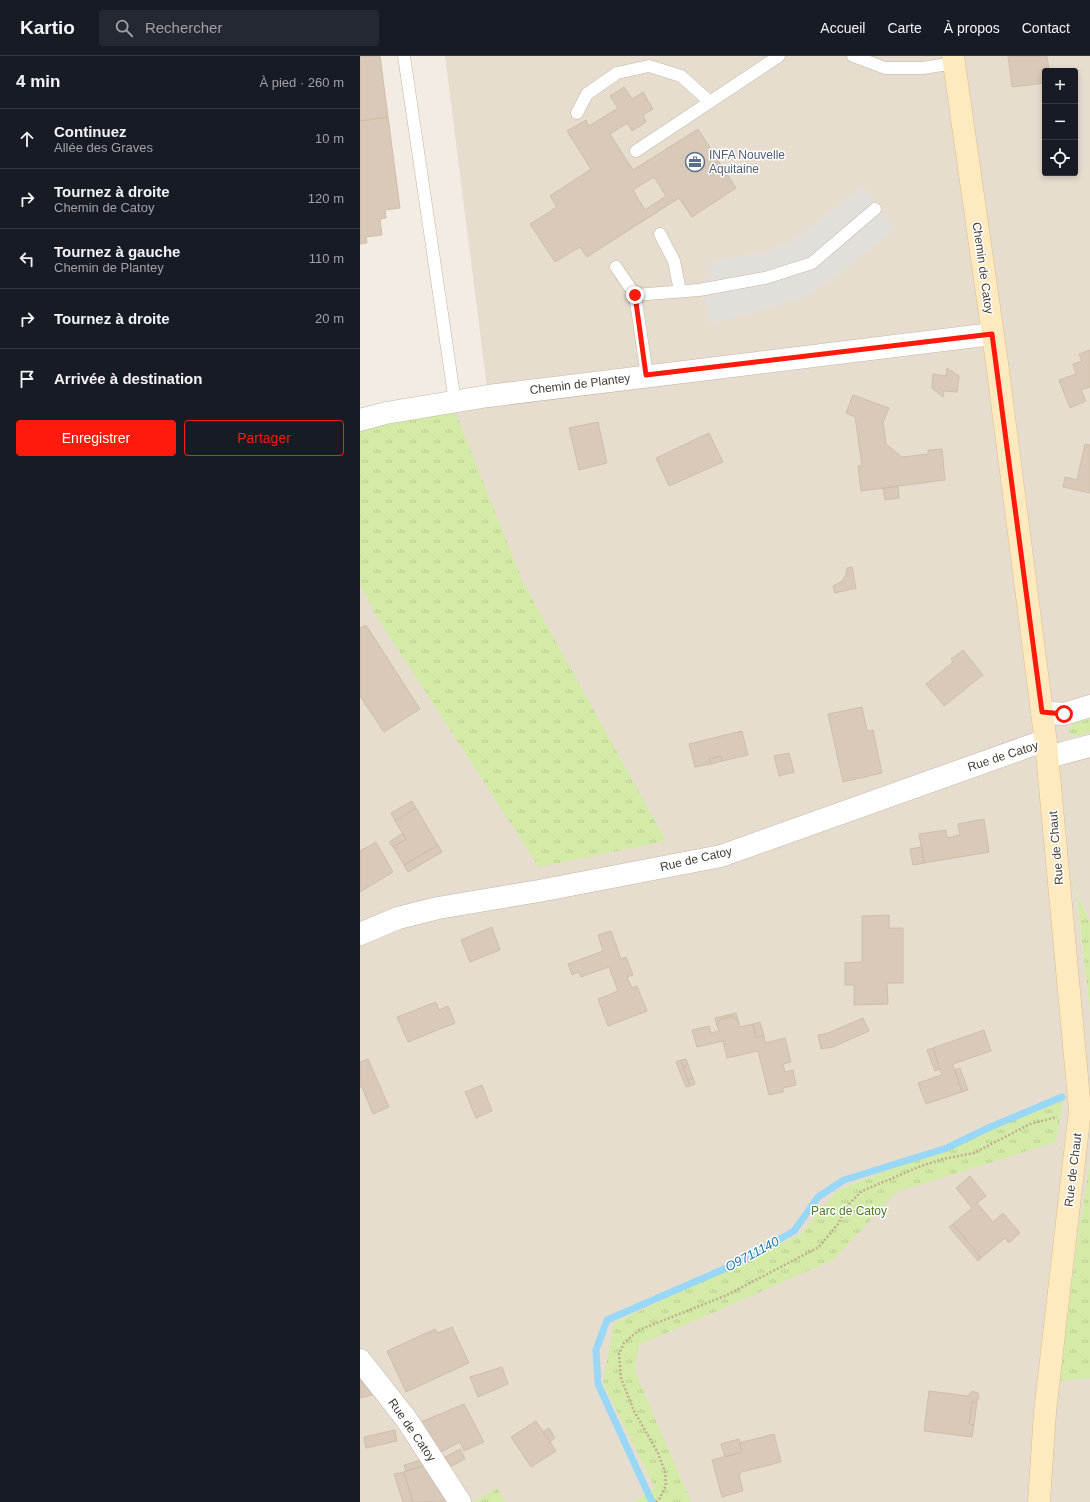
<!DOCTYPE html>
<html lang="fr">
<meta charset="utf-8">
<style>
:root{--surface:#171b24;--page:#242831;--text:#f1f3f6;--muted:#9ea1a6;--line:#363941;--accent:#ff1a0c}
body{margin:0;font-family:Arial,sans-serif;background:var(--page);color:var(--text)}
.controls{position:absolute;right:12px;top:12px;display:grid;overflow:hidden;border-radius:4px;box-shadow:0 2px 6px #0003}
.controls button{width:36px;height:36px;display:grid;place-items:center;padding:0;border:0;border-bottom:1px solid var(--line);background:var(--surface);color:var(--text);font:20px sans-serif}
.stop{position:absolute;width:12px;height:12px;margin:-9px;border:3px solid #ff1a0c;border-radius:50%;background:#fff}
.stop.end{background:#ff1a0c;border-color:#fff;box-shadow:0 1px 4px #0008}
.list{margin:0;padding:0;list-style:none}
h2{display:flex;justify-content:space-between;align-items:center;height:52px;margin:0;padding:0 16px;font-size:17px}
h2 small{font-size:13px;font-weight:400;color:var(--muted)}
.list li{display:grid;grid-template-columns:26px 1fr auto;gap:12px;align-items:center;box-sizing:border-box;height:60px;padding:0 16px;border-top:1px solid var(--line)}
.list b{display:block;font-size:15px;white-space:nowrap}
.list p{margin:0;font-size:13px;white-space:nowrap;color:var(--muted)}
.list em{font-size:13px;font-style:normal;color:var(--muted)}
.actions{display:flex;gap:8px;padding:12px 16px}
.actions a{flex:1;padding:9px 0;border:1px solid var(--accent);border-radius:4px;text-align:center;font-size:14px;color:var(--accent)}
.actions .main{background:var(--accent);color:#fff}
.icon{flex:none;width:22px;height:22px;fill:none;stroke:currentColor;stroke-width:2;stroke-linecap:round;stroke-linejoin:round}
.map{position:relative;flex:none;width:730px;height:1446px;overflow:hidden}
header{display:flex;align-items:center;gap:24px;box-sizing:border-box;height:56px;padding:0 20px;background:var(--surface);border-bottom:1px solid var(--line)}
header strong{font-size:19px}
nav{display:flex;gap:22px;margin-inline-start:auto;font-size:14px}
.search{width:280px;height:36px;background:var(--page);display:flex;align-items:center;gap:10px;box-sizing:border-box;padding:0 14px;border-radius:4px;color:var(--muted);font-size:15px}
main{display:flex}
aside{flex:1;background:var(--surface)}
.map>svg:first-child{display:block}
.residential{fill:#e7ddcf;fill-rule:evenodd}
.grass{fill:url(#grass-tufts)}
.parking{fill:#e2dfdb}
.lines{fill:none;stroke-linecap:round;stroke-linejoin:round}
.stream{stroke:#98d8f6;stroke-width:7}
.building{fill:#d8c9b9;stroke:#d0bda9;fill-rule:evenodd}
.lane-casing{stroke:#c1b6a7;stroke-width:13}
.street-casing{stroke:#c1b6a7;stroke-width:23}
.secondary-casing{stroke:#d6bd8d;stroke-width:23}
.path{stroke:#c2ad94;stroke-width:2.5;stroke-dasharray:2 2;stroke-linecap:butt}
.lane{stroke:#fff;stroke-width:12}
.street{stroke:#fff;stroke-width:22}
.secondary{stroke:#ffeabf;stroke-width:22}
.route{stroke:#ff1a0c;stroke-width:5}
.labels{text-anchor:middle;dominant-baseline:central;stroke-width:3;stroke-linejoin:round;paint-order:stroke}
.service-label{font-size:12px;fill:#4e5e75;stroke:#fff;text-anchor:start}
.street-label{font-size:12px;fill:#443c32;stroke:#fff}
.park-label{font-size:12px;fill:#4b7a21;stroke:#fff}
.water-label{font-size:13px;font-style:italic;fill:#227ba7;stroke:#fff}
</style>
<header>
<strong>Kartio</strong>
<div class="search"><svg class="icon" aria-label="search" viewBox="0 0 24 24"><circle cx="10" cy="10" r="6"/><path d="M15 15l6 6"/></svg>Rechercher</div>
<nav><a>Accueil</a><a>Carte</a><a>À propos</a><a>Contact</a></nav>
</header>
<main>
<aside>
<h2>4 min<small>À pied · 260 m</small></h2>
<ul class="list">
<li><svg class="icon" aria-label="ahead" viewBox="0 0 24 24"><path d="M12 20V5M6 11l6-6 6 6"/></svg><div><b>Continuez</b><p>Allée des Graves</p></div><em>10 m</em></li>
<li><svg class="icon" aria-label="right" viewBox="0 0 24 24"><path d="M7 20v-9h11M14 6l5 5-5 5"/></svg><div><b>Tournez à droite</b><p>Chemin de Catoy</p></div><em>120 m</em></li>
<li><svg class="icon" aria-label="left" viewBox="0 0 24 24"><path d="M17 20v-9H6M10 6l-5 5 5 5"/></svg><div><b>Tournez à gauche</b><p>Chemin de Plantey</p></div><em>110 m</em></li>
<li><svg class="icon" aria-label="right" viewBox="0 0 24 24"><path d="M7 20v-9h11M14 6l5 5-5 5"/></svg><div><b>Tournez à droite</b></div><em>20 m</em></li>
<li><svg class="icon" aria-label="arrive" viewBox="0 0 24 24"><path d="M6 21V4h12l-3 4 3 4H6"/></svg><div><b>Arrivée à destination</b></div></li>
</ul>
<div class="actions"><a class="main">Enregistrer</a><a>Partager</a></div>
</aside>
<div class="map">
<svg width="730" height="1446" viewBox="0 0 730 1446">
<defs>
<pattern id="grass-tufts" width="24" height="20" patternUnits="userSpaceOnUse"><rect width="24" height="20" fill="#d3eba6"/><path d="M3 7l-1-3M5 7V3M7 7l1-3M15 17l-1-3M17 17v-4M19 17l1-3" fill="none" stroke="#b6ca8f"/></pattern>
</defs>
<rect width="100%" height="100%" fill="#f3ece2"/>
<path class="residential" d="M85,0H730V866L718,840L715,827L730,956V1108L719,1173L698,1325L730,1322V1446H0V364L128,340ZM685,15H715V117H685Z"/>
<path class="grass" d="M95,355L162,524L306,785L179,811L17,561L0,528V371Z
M730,663V676L719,680L710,678L709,673L712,668Z
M712,798L718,840L730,866V956Z
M703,1045L696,1086L537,1136L473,1204L279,1289L275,1315L331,1446H274L295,1432L243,1327L254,1267L441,1178L478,1134Z
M730,1108V1322L698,1325L719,1173Z
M137,1432L146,1446H113Z"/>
<path class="parking" d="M503,130L534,173L469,226L447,239L412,251L349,268L343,223L351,222L350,205L406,196L430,186L451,171Z"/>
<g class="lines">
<path class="stream" d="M292,1446L238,1328L236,1294L247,1264L378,1207L434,1175L458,1141L484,1124L587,1092L628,1072L702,1041"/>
</g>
<path class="building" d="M0,0H20L28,61L0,65Z
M648,0H687L689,15H685V27L652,31Z
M264,31L272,43L283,36L293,53L283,59L286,66L272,75L267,67L250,78L273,114L338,73L376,132L332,161L319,142L227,201L220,191L195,206L170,168L197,151L190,140L231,113L207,75L226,64L229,70L258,52L250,40ZM294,121L306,140L285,154L273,134Z
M28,61L40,152L25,154L26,162L20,163L22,179L6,181L7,187L0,188V65Z
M730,294V331L721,334L726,345L710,352L699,324L716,318L713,308L722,305L719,298Z
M587,312L599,320L597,336L584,335L583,341L572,332L573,318L586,320Z
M493,339L529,352L523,366L526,388L542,401L568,398V394L582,393L585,424L501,435L498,410L502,409L495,361L486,357Z
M238,366L247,407L219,414L209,372Z
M349,377L363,406L309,430L296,402Z
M725,388L730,389V437L703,431L705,421L717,424Z
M538,430L539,442L525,444L523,432Z
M492,511L496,532L475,537L473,530L482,525L486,519L487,512Z
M6,569L60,653L24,676L0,640V572Z
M603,594L623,619L584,650L566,628L593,606L591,603Z
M502,651L507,675L513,674L522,717L483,726L468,658Z
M382,675L388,699L362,705L361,700L349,703L351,708L335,711L329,688Z
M429,697L434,716L419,720L414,700Z
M361,700L362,705L351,708L349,703Z
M52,745L56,752L35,765L31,757Z
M56,752L78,789L44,809L33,791L46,783L35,765Z
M624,763L629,796L564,807L559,778L586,774L587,782L600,779L598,768Z
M43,777L46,783L33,791L29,786Z
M16,786L33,816L0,836V795Z
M78,789L82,796L48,816L44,809Z
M562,791L564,807L553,809L550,793Z
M529,859V872H543V927H527L528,948L494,949V929H485V907L502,906V860Z
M132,871L140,894L110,906L101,884Z
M251,875L261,903L266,901L273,919L267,921L272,932L277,930L287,955L248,970L238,943L258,935L249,911L221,921L219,916L212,919L208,908L243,895L238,879Z
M76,946L79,954L88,950L95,967L48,986L37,961Z
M376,957L378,964L372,960L360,963L357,969L355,962Z
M372,960L378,964L380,971L393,968L396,981L404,980L405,987L425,982L431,1006L423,1008L425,1016L433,1014L436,1029L423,1032V1036L409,1039L398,995L367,1002L363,985L337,991L332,974L349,970L351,977L359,975L357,969L360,963Z
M503,962L509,975L473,991L461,993L458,979L468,977Z
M400,966L404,980L396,981L393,968Z
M624,974L631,995L593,1008L602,1036L566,1048L558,1027L582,1019L573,992Z
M573,992L580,1013L575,1015L567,994Z
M8,1003L29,1051L13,1058L2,1031H0V1006Z
M326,1003L328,1009L323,1011L321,1004Z
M321,1004L330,1030L326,1031L316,1006Z
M328,1009L333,1022L328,1024L323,1011Z
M600,1012L608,1034L602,1036L595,1014Z
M333,1022L335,1028L330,1030L328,1024Z
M122,1029L132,1055L116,1062L105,1036Z
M610,1120L626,1140L617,1147L633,1166L643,1157L660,1177L649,1187L645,1182L621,1202L593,1168L612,1152L596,1132Z
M593,1168L621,1202L618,1205L589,1171Z
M92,1271L109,1307L46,1336L27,1295L75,1273L78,1277Z
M142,1311L148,1328L118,1341L110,1321Z
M0,1324L12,1339L0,1342Z
M569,1335L608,1340L612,1335L618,1337L619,1342L616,1346H612L609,1368L614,1369L612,1381L564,1375Z
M617,1345L614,1369L609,1368L612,1346Z
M104,1348L124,1386L104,1395L100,1386L79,1397L61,1366Z
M176,1365L196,1395L171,1411L151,1381Z
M189,1372L195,1382L190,1386L183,1376Z
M35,1374L37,1385L6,1392L4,1381Z
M414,1378L421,1406L381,1416L379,1420L383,1435L362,1441L352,1404L382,1396L379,1387Z
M379,1383L382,1396L365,1401L361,1388Z
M100,1393L105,1403L90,1411L85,1401Z
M61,1404L63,1410L46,1415L44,1409Z
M67,1408L87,1445L53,1446L44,1416Z
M44,1416L53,1446H43L34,1418Z"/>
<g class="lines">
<g class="lane-casing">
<path id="lane" d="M44,0L95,346
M493,0L525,12H563L594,7
M217,57L227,38L257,17L289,10L321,20L350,46
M276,95L419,0
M300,178L314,205L320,235
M256,211L275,239
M287,319L275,239L339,234L405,222L452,207L515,153"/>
</g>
<g class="street-casing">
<path id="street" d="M0,364L26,357L128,340L632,278
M682,656L704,658L730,650
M688,701L730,690
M0,878L38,862L78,852L179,835L361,800L675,688L686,687
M0,1304L47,1364L100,1446"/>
</g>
<g class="secondary-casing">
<path id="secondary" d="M593,0L637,307L686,687L720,1054L685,1356L679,1446"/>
</g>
<path class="path" d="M296,1446L300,1442L306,1429L305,1416L298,1397L274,1355L261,1322L259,1298L264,1287L279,1274L367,1239L459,1191L478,1168L488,1149L502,1135L561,1110L583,1103L614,1097L670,1068L697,1061"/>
<use href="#lane" class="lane"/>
<use href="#street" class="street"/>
<use href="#secondary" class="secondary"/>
</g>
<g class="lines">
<path class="route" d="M275,239L286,319L632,278L682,656L704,658"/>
</g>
<defs>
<g id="office-ring" transform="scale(1)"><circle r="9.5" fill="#fff" stroke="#5c6f8a" stroke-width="1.5"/><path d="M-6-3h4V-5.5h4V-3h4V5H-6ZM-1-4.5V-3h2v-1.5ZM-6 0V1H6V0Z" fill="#5c6f8a"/></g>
</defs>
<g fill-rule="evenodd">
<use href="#office-ring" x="335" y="106"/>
</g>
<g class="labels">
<g class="service-label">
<text x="349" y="99">INFA Nouvelle<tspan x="349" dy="14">Aquitaine</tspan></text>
</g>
<g class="street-label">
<text transform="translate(623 212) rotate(82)">Chemin de Catoy</text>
<text transform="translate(220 328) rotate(-7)">Chemin de Plantey</text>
<text transform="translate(643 700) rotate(-18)">Rue de Catoy</text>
<text transform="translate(696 792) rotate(-95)">Rue de Chaut</text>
<text transform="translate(336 803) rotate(-13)">Rue de Catoy</text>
<text transform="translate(713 1114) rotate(-83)">Rue de Chaut</text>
<text transform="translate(52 1374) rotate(55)">Rue de Catoy</text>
</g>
<g class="park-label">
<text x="489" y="1155">Parc de Catoy</text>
</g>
<g class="water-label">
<text transform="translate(392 1198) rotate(-28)">O9711140</text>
</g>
</g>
</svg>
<div class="controls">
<button>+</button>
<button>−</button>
<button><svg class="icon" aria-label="locate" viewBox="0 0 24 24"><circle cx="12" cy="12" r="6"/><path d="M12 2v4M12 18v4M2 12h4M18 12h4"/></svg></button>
</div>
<div class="stop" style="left:704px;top:658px"></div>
<div class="stop end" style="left:275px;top:239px"></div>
</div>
</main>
